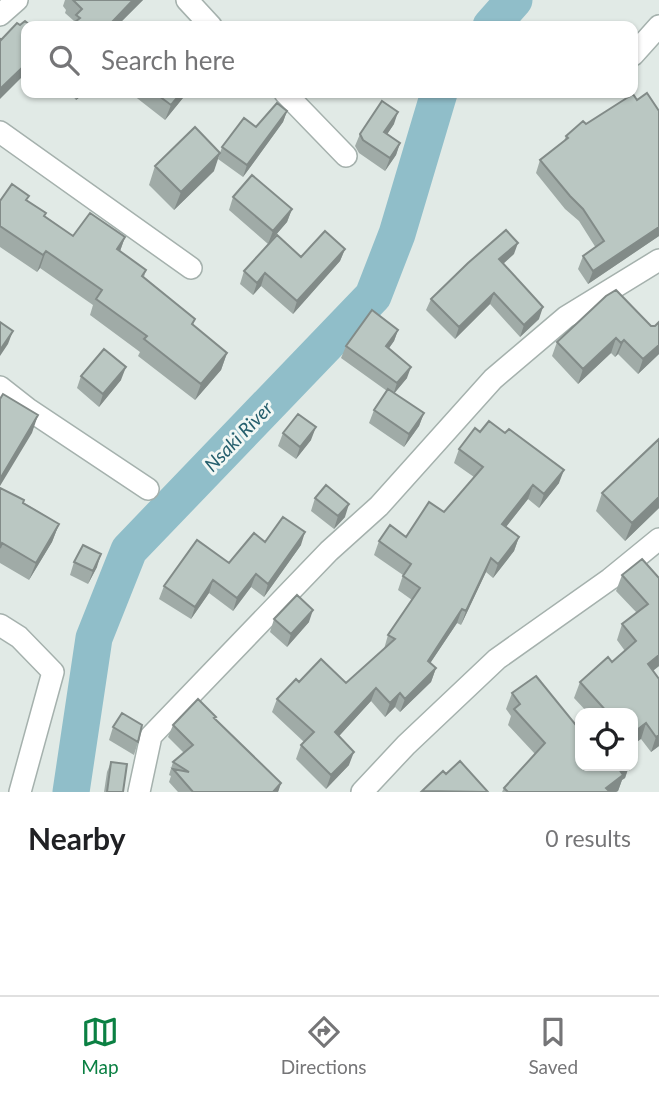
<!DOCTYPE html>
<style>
:root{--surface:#fff;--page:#f6f6f6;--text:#202124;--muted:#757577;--line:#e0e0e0;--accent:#0b8043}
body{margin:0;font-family:Lato,sans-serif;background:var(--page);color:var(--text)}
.controls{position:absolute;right:21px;bottom:21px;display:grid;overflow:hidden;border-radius:14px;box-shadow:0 2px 5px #0004}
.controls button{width:63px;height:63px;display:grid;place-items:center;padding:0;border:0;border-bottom:2px solid var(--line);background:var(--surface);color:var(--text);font:35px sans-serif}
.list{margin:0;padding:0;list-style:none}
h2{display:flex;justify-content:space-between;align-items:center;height:91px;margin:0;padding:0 28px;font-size:30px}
h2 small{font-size:23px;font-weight:400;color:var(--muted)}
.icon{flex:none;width:38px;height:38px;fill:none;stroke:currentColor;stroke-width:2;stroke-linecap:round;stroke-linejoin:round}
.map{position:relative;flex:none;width:659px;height:792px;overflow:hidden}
.search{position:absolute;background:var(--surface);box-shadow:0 2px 5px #0004;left:21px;right:21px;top:21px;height:77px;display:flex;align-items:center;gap:18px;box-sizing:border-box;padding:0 24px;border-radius:14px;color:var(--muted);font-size:26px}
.sheet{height:203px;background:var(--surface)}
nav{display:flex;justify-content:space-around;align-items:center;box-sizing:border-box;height:98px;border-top:2px solid var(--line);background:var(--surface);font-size:19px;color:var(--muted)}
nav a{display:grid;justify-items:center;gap:4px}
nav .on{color:var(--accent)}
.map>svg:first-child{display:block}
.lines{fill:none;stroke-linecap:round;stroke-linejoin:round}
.river{stroke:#90bec9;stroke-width:37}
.minor-casing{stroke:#a5b1ad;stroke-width:24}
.minor{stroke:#fff;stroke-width:21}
.wall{fill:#a0aba7}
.shaded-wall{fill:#828b88}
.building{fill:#bac7c2;stroke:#828b88;stroke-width:2}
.labels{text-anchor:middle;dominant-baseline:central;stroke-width:6;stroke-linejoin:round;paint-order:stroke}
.water-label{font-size:19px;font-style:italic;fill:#255f6d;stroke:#f1f7f4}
</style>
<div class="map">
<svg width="659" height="792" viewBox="0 0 659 792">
<rect width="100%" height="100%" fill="#e1eae6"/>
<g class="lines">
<path class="river" d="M491,26L514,0
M71,792L94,638L129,550L373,296L397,234L439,93"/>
<g class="minor-casing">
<path id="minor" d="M187,0L211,26
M0,15L17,0
M633,55L659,26
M285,93L346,156
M0,132L191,268
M0,387L28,409L148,489
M0,625L19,637L53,672L20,792
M139,792L151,736L329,551L379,506L493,379L566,317L659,260
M362,792L406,745L497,659L610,579L659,539"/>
</g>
<use href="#minor" class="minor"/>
</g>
<path class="wall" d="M65,0H143L117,26L73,24L74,21L65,13L66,10L63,6Z
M70,93H85L76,100Z
M129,93H187L165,120L133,95L132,96Z
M637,100L659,111V236L588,284L578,269L583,256L596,248L579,221L565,209L536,173L540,160L564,141L566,136L586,124Z
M287,111L283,122L243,177L218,159L222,147L256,127Z
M394,124L387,134L400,143L396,155L385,171L359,153L355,146L360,134Z
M155,166L214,171L174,210L149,185Z
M233,197L292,209L287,222L268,244L229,210Z
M0,201H27L45,216L73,236L125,237L120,251L146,270L144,277L195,319L193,325L227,353L221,370L195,400L138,356L140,352L90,315L93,305L40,268L37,272L0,247Z
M345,249L340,261L293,314L261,286L253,295L240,284L244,271L301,257Z
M514,254L503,264L539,319L520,337L490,304L455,339L426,310L431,299Z
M659,322V354L638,374L618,354L615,357L611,353L578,384L552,356L557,342L651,326H655Z
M398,330L394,341L389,348L407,378L394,393L424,413L419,426L404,447L369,423L374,410L387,391L341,358L346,346Z
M81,376L121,380L99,407L77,388Z
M283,433L311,440L296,459L278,446Z
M659,439V508L625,541L596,511L602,493Z
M459,449L559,483L539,508L528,499L506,527L519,537L514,551L493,578L486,572L461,625L457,623L430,663L436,668L431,682L400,712L395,707L385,717L371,701L339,736L349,765L326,789L296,759L301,745L304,742L272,712L277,699L299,682L346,683L384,649L388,635L412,600L398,590L403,575L374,555L379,541L406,537L444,512L474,477L454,463Z
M0,488L59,524L52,542L29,580L0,563Z
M315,498L345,517L334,529L311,511Z
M265,542L301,545L264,597L251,587L233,611L209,593L191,619L159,599L164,586L229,563Z
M74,562L97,567L88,584L70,575Z
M622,575L659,578V666L653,671L659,746L651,752L641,739L633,713H588L574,698L580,682L612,662L625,651L617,640L622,624L637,613L616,591Z
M274,619L309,622L287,647L270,632Z
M512,693L580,766H629L625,778L622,780L618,791L616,792H502L504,788L535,754L508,725L511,716L506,709Z
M215,719L281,783L278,792H178L169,782L171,776L169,775L173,762L184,753L168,737L173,725Z
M113,727L138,742L134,755L109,740Z
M111,762L123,792H104L107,772Z"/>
<path class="shaded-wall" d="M133,0H143L117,26L112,22Z
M26,64V73L0,99V89Z
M79,93H85L76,100Z
M181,93H187L165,120L171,105Z
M287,111L283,122L243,177L247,165Z
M398,112L394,124L380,145L384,132Z
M400,143L396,155L385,171L390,158Z
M220,153L214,171L174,210L181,192Z
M292,209L287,222L268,244L273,231Z
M659,227V236L588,284L593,271Z
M125,237L119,254L117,249Z
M518,243L514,254L495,271L499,259Z
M345,249L340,261L293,314L297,301Z
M46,251L40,268L37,272L43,255Z
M265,273L261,286L253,295L257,283Z
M494,293L490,304L455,339L459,327Z
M543,307L539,319L520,337L524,325Z
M398,330L394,341L382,358L386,346Z
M13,331L8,344L0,356V350Z
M616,338L611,353L578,384L583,369Z
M624,340L618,354L615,357L621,343Z
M659,345V354L638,374L643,359Z
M227,353L221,370L195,400L201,384Z
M126,367L121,380L99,407L103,394Z
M411,367L407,378L393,395L397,383Z
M424,413L419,426L404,447L409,434Z
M38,415L32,433L0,486V479Z
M316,427L311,440L296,459L300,447Z
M564,470L559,483L539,508L544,494Z
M533,485L528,499L497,538L502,524Z
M659,497V508L625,541L632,523Z
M349,504L345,517L334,529L338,516Z
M59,524L52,542L29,580L36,563Z
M305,532L301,545L264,597L268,584Z
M519,537L514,551L493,578L498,564Z
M101,554L97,567L88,584L93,571Z
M491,558L486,572L461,625L466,611Z
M256,574L251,587L233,611L237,598Z
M213,580L209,593L191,619L195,607Z
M462,609L457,623L423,674L428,661Z
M313,610L309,622L287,647L291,634Z
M659,655V666L642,679L648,664Z
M436,668L431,682L400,712L405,699Z
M376,688L371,701L330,746L335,732Z
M400,693L395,707L385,717L390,703Z
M646,723L641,739L633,745V733Z
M659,735V746L651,752L656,737Z
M354,752L349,765L326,789L331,775Z
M625,766H629L625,778L622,780L618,791L616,792H604L606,788L619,769Z
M281,783L278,792H273Z"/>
<path class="building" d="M73,0H133L112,22L116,26H70L80,18L76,15L82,9Z
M25,21L31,26H26V64L0,89V39L1,40L17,23L20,25Z
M155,93H181L171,105Z
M647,93L659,111V227L593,271L583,256L604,241L583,209L570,196L540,160L568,138L566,136L583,121L586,124L633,94L637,100Z
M382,101L398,112L384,132L400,143L390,158L363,140L360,134Z
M277,103L287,111L247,165L222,147L244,118L256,127Z
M195,127L220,153L181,192L155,166Z
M252,175L292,209L273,231L233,197Z
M12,184L29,196L26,200L46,213L44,216L73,236L90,213L125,237L117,249L146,270L142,276L195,319L192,324L227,353L201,384L144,339L147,336L96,299L102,290L46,251L43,255L0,226V201Z
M506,230L518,243L499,259L543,307L524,325L494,293L459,327L431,299L468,263Z
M325,231L345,249L297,301L265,273L257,283L244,271L277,235L301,257Z
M616,290L651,326H655L659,322V345L643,359L624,340L621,343L616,338L583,369L557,342L606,296Z
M372,310L398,330L386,346L411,367L397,383L346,346Z
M0,322L13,331L0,350Z
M104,349L126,367L103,394L81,376Z
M388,389L424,413L409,434L374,410Z
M3,394L38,415L0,479V399Z
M298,414L316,427L300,447L283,433Z
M489,421L505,433L509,429L564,470L544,494L533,485L502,524L519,537L498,564L491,558L466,611L462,609L428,661L436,668L405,699L400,693L390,703L376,688L335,732L354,752L331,775L301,745L314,732L277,699L296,679L299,682L321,659L346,683L395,639L388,635L420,588L403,576L411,564L379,541L390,525L406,537L429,502L444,512L483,467L459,449L475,428L480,432Z
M659,439V497L632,523L602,493Z
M326,485L349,504L338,516L315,498Z
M0,488L24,500L23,503L59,524L36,563L2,543L0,548Z
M283,517L305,532L268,584L256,574L237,598L213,580L195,607L164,586L197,540L229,563L254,533L265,542Z
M83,545L101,554L93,571L74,562Z
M642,559L659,578V655L648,664L659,679V735L656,737L646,723L633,733V713H608L580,682L608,657L612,662L636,641L622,624L648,604L622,575Z
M297,595L313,610L291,634L274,619Z
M536,676L580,730V766H625L619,769L623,775L606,788L610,792H508L504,788L545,743L514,709L520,704L512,693Z
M198,699L216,717L214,718L281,783L273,792H193L173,769L189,772L173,762L193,745L173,725Z
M122,713L142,725L138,742L113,727Z
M460,761L488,792L422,791L443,771L446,774Z
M111,762L127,764L123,792H107Z"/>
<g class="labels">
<g class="water-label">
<text transform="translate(238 436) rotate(-46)">Nsaki River</text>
</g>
</g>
</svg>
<div class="controls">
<button><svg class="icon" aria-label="locate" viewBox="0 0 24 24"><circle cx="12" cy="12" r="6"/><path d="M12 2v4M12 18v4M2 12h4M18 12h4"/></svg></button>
</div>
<div class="search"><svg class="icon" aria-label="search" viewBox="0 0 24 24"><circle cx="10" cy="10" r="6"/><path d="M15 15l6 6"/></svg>Search here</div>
</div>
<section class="sheet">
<h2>Nearby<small>0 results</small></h2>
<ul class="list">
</ul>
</section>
<nav>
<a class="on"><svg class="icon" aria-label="map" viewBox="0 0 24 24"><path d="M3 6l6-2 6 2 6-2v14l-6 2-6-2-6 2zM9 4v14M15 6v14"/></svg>Map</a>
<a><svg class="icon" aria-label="directions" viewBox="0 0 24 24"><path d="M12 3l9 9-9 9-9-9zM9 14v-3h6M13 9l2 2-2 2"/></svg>Directions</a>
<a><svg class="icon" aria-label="saved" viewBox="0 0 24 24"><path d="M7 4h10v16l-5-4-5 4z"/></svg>Saved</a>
</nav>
